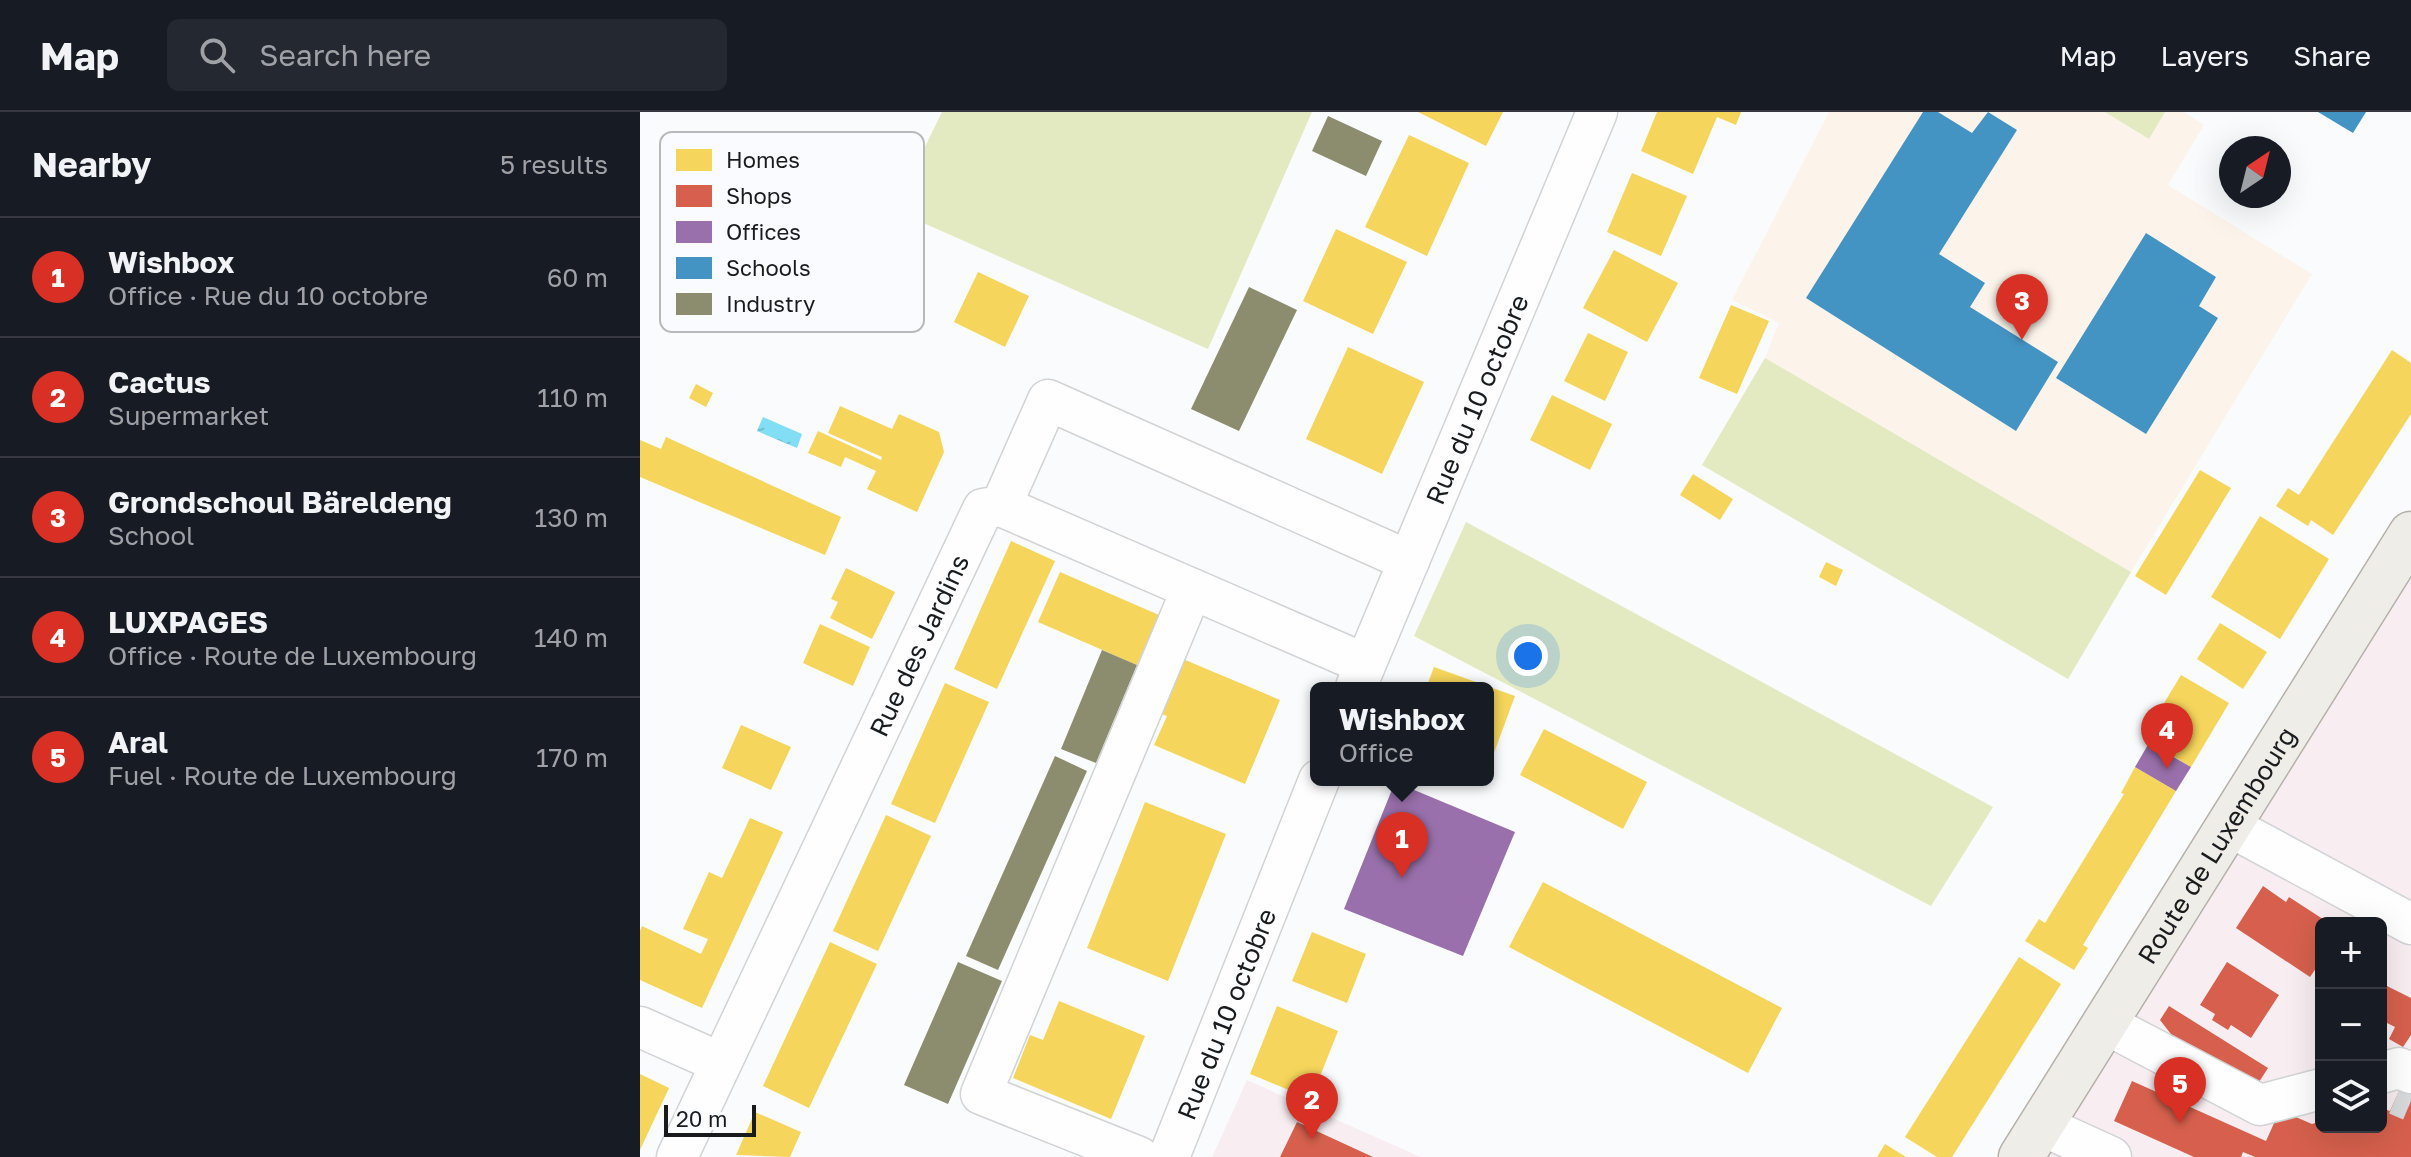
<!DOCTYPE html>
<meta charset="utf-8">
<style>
:root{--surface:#171b24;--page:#242831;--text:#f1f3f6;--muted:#9ea1a6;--line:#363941;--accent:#d93025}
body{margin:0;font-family:"Golos Text",sans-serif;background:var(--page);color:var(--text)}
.controls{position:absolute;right:24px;bottom:24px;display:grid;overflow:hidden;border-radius:12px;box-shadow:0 8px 32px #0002}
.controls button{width:72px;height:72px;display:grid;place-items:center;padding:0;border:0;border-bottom:2px solid var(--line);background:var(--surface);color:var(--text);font:40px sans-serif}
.compass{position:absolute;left:1579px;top:24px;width:72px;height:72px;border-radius:50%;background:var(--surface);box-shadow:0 8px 32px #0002;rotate:35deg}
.scale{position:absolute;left:24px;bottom:20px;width:92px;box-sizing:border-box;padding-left:8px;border:4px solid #191b1d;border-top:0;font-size:22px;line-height:28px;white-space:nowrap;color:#191b1d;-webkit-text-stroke:6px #f9fbfe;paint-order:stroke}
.you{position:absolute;left:888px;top:544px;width:28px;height:28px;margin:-20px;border:6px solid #fff;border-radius:50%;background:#1a73e8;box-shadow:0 0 0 12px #1a73e833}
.badge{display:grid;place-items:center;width:52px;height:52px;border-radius:50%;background:var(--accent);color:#fff;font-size:26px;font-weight:700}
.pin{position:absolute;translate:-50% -66px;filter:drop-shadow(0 2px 4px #0008)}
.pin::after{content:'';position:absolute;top:42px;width:28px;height:24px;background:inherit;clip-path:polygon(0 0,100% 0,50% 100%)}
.popup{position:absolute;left:670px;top:570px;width:184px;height:104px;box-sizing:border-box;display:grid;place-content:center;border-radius:12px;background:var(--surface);filter:drop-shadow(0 2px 6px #0005);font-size:26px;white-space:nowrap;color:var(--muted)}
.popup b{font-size:30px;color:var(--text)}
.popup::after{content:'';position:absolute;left:50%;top:100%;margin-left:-16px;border:16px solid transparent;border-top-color:var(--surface)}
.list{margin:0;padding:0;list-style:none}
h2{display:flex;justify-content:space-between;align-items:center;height:104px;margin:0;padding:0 32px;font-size:34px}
h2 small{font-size:26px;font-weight:400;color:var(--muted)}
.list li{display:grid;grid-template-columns:52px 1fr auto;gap:24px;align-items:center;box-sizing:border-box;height:120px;padding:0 32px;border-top:2px solid var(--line)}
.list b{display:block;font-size:30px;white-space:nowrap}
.list p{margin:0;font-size:26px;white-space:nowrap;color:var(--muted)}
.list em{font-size:26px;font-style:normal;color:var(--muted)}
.icon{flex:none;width:44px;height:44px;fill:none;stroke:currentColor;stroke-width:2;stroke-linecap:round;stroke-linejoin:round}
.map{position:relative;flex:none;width:1771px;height:1045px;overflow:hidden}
header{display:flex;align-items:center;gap:48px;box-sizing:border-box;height:112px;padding:0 40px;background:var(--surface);border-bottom:2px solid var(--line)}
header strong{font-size:38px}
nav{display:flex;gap:44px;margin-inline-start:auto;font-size:28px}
.search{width:560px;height:72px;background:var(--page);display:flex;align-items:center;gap:20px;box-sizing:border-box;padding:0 28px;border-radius:12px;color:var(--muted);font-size:30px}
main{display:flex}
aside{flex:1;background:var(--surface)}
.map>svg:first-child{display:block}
.commercial{fill:#f8eef2;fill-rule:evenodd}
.education{fill:#fcf4ea}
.green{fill:#e3eac2}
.water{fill:url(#water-ripples)}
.homes{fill:#f6d55c}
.shops{fill:#d6604d}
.offices{fill:#9970ab}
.schools{fill:#4393c3}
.industry{fill:#8c8c6e}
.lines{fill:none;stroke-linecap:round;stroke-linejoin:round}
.minor-tunnel{stroke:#d8d9db;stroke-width:40;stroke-dasharray:40 20;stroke-linecap:butt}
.minor-casing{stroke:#d1d3d5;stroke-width:43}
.major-casing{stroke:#b5b1a8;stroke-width:47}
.minor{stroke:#fefeff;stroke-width:40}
.major{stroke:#efede7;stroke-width:44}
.labels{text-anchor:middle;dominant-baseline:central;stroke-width:8;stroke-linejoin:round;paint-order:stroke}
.street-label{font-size:26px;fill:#191b1d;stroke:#f9fbfe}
.key{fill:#f9fbfe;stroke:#b6b8ba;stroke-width:2}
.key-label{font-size:22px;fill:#191b1d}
</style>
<header>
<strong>Map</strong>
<div class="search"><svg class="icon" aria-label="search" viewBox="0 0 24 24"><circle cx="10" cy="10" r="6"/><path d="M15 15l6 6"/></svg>Search here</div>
<nav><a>Map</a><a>Layers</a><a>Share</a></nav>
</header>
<main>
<aside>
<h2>Nearby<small>5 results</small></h2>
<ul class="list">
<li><span class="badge">1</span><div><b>Wishbox</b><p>Office · Rue du 10 octobre</p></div><em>60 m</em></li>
<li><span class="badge">2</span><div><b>Cactus</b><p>Supermarket</p></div><em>110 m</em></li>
<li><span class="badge">3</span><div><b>Grondschoul Bäreldeng</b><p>School</p></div><em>130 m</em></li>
<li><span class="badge">4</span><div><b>LUXPAGES</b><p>Office · Route de Luxembourg</p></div><em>140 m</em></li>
<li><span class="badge">5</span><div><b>Aral</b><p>Fuel · Route de Luxembourg</p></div><em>170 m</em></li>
</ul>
</aside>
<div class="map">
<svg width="1771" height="1045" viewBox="0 0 1771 1045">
<defs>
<pattern id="water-ripples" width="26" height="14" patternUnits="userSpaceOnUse" patternTransform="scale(2)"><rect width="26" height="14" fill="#82def4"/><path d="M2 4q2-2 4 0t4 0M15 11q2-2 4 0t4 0" fill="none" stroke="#70bed1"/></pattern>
</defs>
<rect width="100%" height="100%" fill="#fafbfd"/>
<path class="commercial" d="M1771,422V1045H1381ZM1681,811H1741V1015H1681Z
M607,968L781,1045H572Z"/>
<path class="education" d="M1189,0H1544L1564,13L1528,73L1672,162L1491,460L1125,246L1139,211L1092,188Z"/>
<path class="green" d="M302,0H672L568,237L254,98Z
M1465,0H1525L1509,27Z
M1125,246L1491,460L1428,567L1062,353Z
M826,410L1353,695L1291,794L774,524Z"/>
<path class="water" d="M123,305L162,322L157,336L117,319Z"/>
<path class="homes" d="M778,0H863L846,34Z
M1017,0H1101L1096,13L1077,5L1053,62L1001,39Z
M769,23L829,51L787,144L725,115Z
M992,61L1047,84L1021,144L967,120Z
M696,117L767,150L733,222L663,189Z
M974,138L1038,171L1007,230L943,196Z
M338,160L389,184L365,235L314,210Z
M1091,193L1129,209L1097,282L1059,266Z
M948,221L988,240L965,289L924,269Z
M708,235L784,270L742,362L666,327Z
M1752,238L1771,251V302L1693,423L1671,408L1668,414L1636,394L1648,376L1659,383Z
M56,272L73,281L66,295L49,286Z
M912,283L972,312L950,358L890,328Z
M200,294L252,317L259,302L299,320L304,340L277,400L227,377L236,359L205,345L201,355L168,341L178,319L241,348L242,345L188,321Z
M26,325L201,405L185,443L0,365V328L21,337Z
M1560,358L1591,376L1526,483L1495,464Z
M1053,362L1093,387L1080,408L1040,383Z
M1620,404L1689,447L1640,527L1571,485Z
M371,429L415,449L357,577L314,557Z
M1186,450L1203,458L1196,474L1179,465Z
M206,456L255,480L232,527L190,506L198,490L191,487Z
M420,460L519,503L497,553L398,510Z
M1580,511L1627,540L1603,577L1557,547Z
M180,512L230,535L213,574L163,551Z
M531,542L640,588L605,672L514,633L527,604L507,597Z
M794,555L875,584L848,657V576H786Z
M1541,563L1589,591L1551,655L1503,626Z
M305,571L349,590L295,711L251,692Z
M101,613L151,635L131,678L82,656Z
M904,617L1007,670L983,717L880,663Z
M1495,655L1536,679L1443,833L1448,836L1434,858L1385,829L1399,807L1405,811L1484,682L1481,681Z
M505,690L586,722L528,869L447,836Z
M246,703L291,724L238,839L193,819Z
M110,706L143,720L62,896L0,868V819L2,814L61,842L68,827L43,817L69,760L82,766Z
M903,770L1142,896L1108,961L869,835Z
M672,820L726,842L707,891L652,869Z
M190,830L237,852L169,996L123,974Z
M1379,845L1421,872L1312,1045H1297L1265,1025Z
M419,889L505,924L471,1007L373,966L390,923L403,928Z
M637,894L698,919L671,987L610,962Z
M0,962L29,976L0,1038Z
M115,1000L161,1020L150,1045L96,1043Z
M1245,1032L1266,1045H1237Z"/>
<path class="shops" d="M1623,774L1646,790L1649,785L1689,811H1681V849L1670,865L1596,816Z
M1587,850L1639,883L1611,926L1591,913L1588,918L1572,908L1575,902L1560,893Z
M1741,871L1771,886V923L1763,935L1749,927L1755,915L1741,908Z
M1529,894L1628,956L1619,970L1606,973L1534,926L1520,908Z
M1492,969L1626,1029L1640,998L1672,1012L1681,1009V1015H1741V996L1750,999L1763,970L1771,973V1045H1615L1603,1040L1601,1045H1554L1474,1009Z
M657,1010L733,1045H640Z"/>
<path class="offices" d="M1509,631L1551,655L1536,679L1495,655Z
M755,670L875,720L823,844L704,797Z"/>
<path class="schools" d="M1283,0H1298L1332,21L1348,0L1377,18L1299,142L1345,171L1330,195L1418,250L1376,319L1166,186Z
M1678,0H1726L1713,21Z
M1506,121L1576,165L1559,194L1578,206L1506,322L1416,266Z"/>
<path class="industry" d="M688,4L742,29L726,64L672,39Z
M609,175L657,198L599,319L551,297Z
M462,538L497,553L456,651L421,637Z
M415,644L447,659L358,858L326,844Z
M318,850L362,869L308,992L264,973Z"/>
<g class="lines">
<path class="minor-tunnel" d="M1757,983L1771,989"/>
<g class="minor-casing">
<g id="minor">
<path d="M361,394L408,288L769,449"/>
<path id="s1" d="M716,575L957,0"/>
<path d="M1589,714L1771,812"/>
<path d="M1466,912L1620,993L1681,977"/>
<path d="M0,915L81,951"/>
<path d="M1741,961L1759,956L1771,961"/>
<path d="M1401,1013L1471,1045"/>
<path id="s2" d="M37,1045L343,397L361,394L725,552"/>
<path d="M499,1045L341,982L552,477"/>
<path id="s3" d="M529,1045L679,668"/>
</g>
</g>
<g class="major-casing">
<g id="major">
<path id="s4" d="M1381,1045L1771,422"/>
</g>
</g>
<use href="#minor" class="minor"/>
<use href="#major" class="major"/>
</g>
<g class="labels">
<g class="street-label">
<text stroke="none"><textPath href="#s1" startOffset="312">Rue du 10 octobre</textPath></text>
<text stroke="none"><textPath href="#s2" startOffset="566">Rue des Jardins</textPath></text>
<text stroke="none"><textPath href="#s4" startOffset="368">Route de Luxembourg</textPath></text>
<text stroke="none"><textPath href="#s3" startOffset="154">Rue du 10 octobre</textPath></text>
</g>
</g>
<rect x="20" y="20" width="264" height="200" rx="12" class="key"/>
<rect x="36" y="37" width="36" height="22" fill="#f6d55c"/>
<rect x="36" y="73" width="36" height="22" fill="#d6604d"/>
<rect x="36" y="109" width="36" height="22" fill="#9970ab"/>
<rect x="36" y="145" width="36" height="22" fill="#4393c3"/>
<rect x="36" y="181" width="36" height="22" fill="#8c8c6e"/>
<g class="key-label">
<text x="86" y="56">Homes</text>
<text x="86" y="92">Shops</text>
<text x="86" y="128">Offices</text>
<text x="86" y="164">Schools</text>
<text x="86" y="200">Industry</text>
</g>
</svg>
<div class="controls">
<button>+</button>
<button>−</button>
<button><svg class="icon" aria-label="layers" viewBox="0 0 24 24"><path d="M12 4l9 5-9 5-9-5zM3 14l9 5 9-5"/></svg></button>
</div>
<svg class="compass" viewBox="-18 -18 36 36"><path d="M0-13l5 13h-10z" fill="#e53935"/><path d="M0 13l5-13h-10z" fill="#9ea1a6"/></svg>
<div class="scale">20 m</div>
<div class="you"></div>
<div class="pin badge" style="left:762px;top:766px">1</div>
<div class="popup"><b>Wishbox</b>Office</div>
<div class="pin badge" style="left:672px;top:1027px">2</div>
<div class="pin badge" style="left:1382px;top:228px">3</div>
<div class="pin badge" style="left:1527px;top:657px">4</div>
<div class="pin badge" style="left:1540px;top:1011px">5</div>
</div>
</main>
